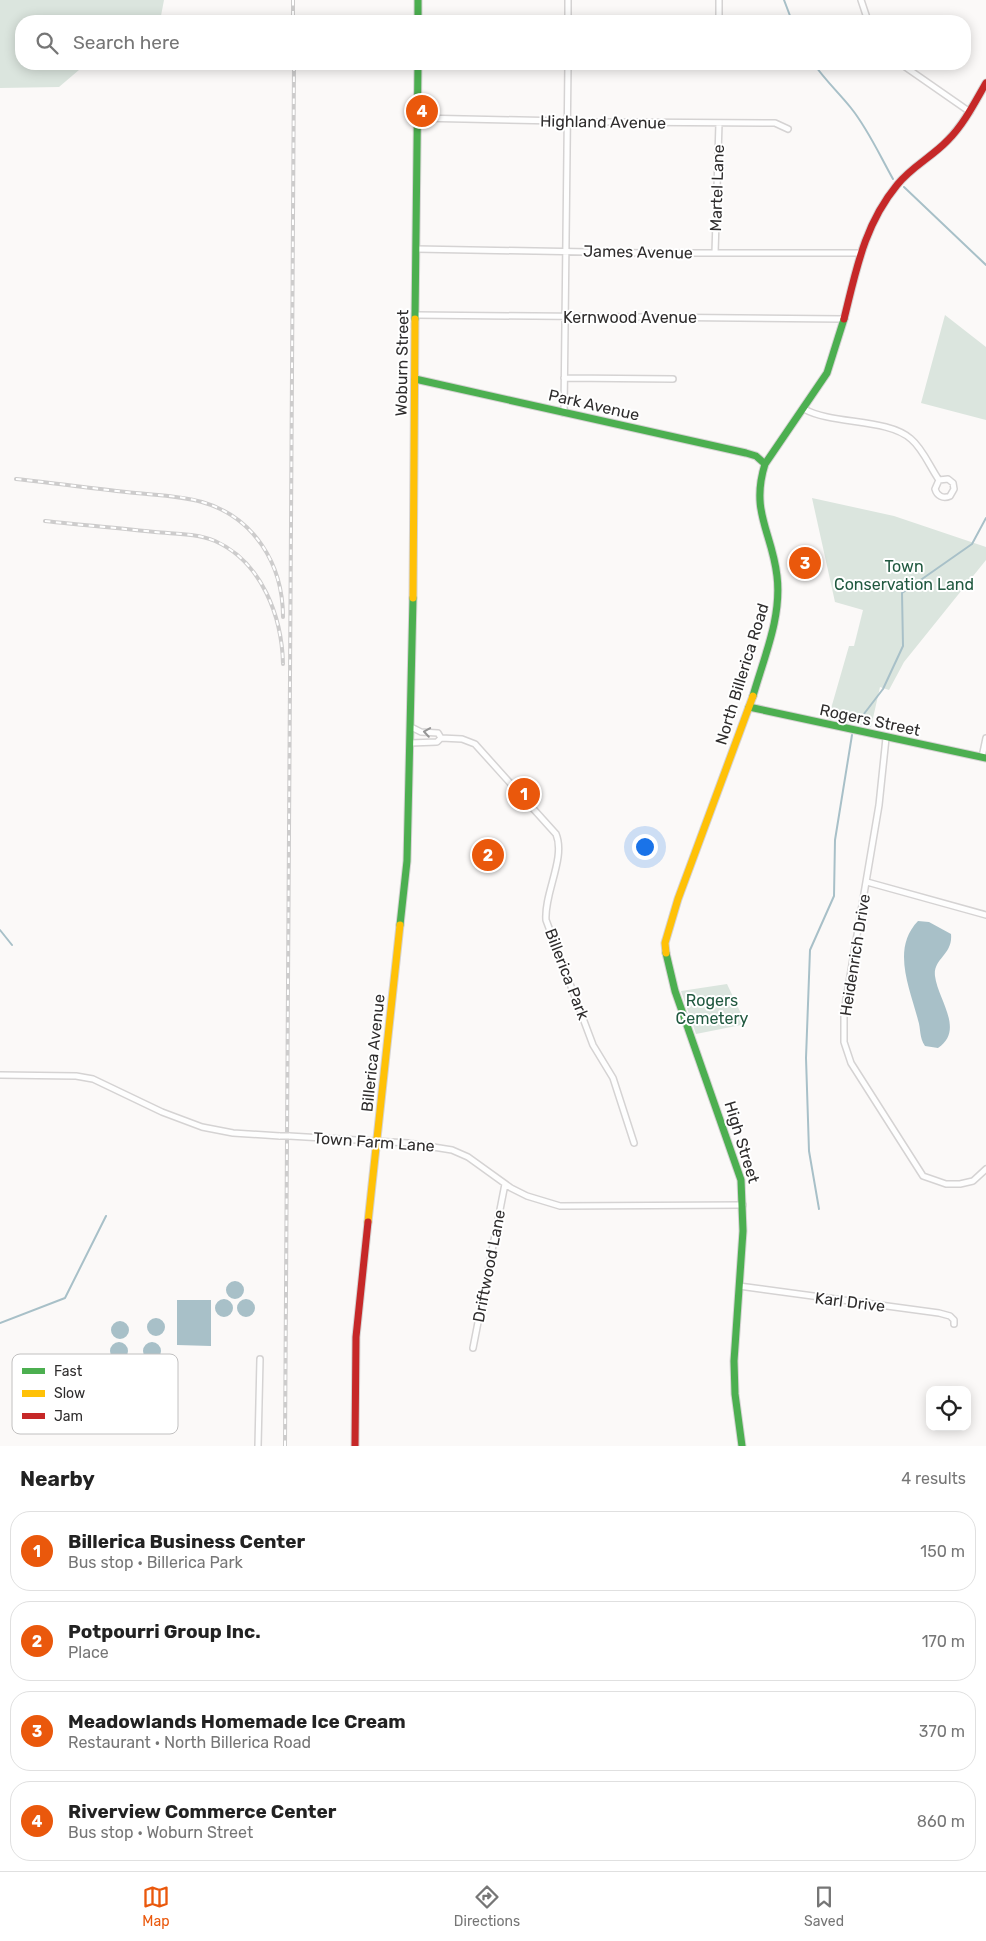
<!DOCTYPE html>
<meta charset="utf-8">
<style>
:root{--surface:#fff;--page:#f2f2f2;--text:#222;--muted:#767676;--line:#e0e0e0;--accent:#ea580c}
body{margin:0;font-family:Rubik,sans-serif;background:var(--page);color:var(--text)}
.controls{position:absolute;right:15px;bottom:15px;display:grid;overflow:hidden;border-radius:10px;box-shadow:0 2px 12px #0003}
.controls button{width:45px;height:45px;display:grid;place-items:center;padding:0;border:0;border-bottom:1px solid var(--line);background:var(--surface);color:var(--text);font:25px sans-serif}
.you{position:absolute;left:644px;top:846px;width:18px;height:18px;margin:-12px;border:4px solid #fff;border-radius:50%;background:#1a73e8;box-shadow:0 0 0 8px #1a73e833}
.badge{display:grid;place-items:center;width:32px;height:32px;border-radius:50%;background:var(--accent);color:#fff;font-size:16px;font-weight:700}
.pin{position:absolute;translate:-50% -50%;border:2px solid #fff;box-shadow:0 1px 5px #0006}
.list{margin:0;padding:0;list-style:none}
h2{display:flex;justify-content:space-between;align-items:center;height:65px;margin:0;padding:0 20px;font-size:21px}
h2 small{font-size:16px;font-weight:400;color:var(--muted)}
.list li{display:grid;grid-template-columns:32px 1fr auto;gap:15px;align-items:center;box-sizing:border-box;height:80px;margin:0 10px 10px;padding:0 10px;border:1px solid var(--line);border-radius:20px}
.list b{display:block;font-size:19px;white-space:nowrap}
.list p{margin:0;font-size:16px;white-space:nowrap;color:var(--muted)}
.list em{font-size:16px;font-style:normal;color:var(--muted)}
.icon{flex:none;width:28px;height:28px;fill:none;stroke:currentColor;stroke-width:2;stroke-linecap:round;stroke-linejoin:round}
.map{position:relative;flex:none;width:986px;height:1446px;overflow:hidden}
.search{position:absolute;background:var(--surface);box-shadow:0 2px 12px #0003;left:15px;right:15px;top:15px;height:55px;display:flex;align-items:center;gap:12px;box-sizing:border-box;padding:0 18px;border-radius:20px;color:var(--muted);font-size:19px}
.sheet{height:425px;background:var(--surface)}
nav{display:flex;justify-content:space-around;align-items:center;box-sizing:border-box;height:70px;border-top:1px solid var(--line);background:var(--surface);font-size:14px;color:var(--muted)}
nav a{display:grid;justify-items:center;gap:2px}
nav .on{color:var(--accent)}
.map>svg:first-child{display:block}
.green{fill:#dbe5de}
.water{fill:#a8c0c8}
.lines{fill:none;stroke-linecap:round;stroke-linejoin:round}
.stream{stroke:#a8c0c8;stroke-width:2}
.street-casing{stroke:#d5d3d3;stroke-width:8}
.fast-casing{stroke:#d5d3d3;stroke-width:9}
.slow-casing{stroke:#d5d3d3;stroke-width:9}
.jam-casing{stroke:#d5d3d3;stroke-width:9}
.street{stroke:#fefefe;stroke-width:5}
.fast{stroke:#4caf50;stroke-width:7}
.slow{stroke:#ffc107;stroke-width:7}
.jam{stroke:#c62828;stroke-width:7}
.rail-casing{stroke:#cdcccc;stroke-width:4}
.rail{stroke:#fff;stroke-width:2;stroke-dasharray:5.5;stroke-linecap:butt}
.street-bridge-casing{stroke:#d5d3d3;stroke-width:8;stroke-linecap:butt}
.street-bridge{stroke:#fefefe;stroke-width:5}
.oneway{stroke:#969696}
.labels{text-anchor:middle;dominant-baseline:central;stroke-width:4;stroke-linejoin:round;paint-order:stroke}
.street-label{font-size:16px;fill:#2f2d2d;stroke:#fff}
.park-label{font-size:16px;fill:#215940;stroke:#fff}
.key{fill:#fff;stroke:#c1c0c0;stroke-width:1}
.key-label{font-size:14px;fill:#2f2d2d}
</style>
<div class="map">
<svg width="986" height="1446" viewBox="0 0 986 1446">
<rect width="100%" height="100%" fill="#fbf9f8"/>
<path class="green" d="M0,0H164L160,21H21V64H86L59,87L0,88Z
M945,315L986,347V420L921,403Z
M812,498L894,516L986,547V560L904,662L889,690L880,687L871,727L828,719L849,646H854L863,610L835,602Z
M727,984L746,1024L696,1034L681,991Z"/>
<path class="water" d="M918,921L929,922L951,934C953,955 933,958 935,976C938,1000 965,1030 938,1048L925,1046C919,1037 921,1029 918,1020C910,988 891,949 918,921Z
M226 1290a9 9 0 1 1 18 0a9 9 0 1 1-18 0Z
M215 1308a9 9 0 1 1 18 0a9 9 0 1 1-18 0Z
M237 1308a9 9 0 1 1 18 0a9 9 0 1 1-18 0Z
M177,1300H211V1346L177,1345Z
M147 1327a9 9 0 1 1 18 0a9 9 0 1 1-18 0Z
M111 1330a9 9 0 1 1 18 0a9 9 0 1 1-18 0Z
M143 1351a9 9 0 1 1 18 0a9 9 0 1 1-18 0Z
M110 1351a9 9 0 1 1 18 0a9 9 0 1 1-18 0Z"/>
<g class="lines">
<path class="stream" d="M784,0L792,21
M814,64C825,80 839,93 851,108C868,129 880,156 893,179
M904,187L986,265
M857,723L883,689L903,646L902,593L972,544L986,518
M0,930L12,945
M819,1209L809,1151L806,1058L810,950L834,896L835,840L852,735
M0,1323L65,1298L106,1216"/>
<g class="street-casing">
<path id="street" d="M719,0V21
M861,0L868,21
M568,21V0
M901,64L970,112
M418,118L610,122L775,123L788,129
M416,249L644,253H860
M715,253L719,123
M416,315L843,319
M564,378L673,379
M804,409C833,425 887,418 911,439C923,449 930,467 939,480L935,489C937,496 943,499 950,496L954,489L953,483L948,479L939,480
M564,413L568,64
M411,727L421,732L438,733L441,738
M886,738L879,805L844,1012V1042L851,1063L923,1176L946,1184H960L973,1181L986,1169
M410,743L437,742L441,738L462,739L475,744L556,834C566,858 544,893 546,920L593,1045L613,1078L634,1143
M982,757L986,738
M867,882L986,915
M0,1075L76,1076L93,1079L162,1112L202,1127L233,1133L280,1136
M289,1136L408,1143L452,1150L468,1157L511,1188L527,1196L560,1206L743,1205
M739,1286L939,1313L950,1316L954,1320V1324
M473,1348L505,1184
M258,1446L260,1359"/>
</g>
<g class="fast-casing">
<path id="fast" d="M418,0V21
M415,319L418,64
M415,379L746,453L756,456L765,464
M753,696C764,657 782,617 777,576C772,532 750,512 765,464L827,373L844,319
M749,707L986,758
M400,925L407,861L413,598
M666,953L675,991L741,1180L743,1231L734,1361L735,1394L742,1446"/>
</g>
<g class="slow-casing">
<path id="slow" d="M413,598L415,319
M666,953L665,943L678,899L753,696
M368,1222L400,925"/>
</g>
<g class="jam-casing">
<path id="jam" d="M844,319C856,271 864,225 897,185C911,167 932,157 948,140C964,124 975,102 986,83
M355,1446L356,1337L368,1222"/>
</g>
<use href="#street" class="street"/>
<use href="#fast" class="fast"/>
<use href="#slow" class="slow"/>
<use href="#jam" class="jam"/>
<g class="rail-casing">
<path id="rail" d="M293,0V21
M16,479C53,483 90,488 126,492C151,495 178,495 202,502C254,517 283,564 283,617
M45,521C81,525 118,528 155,532C174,534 196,533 215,541C262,562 282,617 283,664
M285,1446L294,64"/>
</g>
<use href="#rail" class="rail"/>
<g class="street-bridge-casing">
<path id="street-bridge" d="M280,1136H289"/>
</g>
<use href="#street-bridge" class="street-bridge"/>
</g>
<defs><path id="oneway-chevron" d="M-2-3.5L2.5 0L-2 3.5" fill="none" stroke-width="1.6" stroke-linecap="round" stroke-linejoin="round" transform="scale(1.25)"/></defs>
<use class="oneway" href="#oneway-chevron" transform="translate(427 732) rotate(-171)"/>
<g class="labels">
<g class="street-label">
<text transform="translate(603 122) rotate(1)">Highland Avenue</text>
<text transform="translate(717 188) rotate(-88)">Martel Lane</text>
<text transform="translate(638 252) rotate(1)">James Avenue</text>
<text x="630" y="317">Kernwood Avenue</text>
<text transform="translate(402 363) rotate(-89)">Woburn Street</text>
<text transform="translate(594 405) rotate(13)">Park Avenue</text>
<text transform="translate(742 674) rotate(-73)">North Billerica Road</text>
<text transform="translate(870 720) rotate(12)">Rogers Street</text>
<text transform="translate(855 955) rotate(-81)">Heidenrich Drive</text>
<text transform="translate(567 974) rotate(69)">Billerica Park</text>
<text transform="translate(373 1053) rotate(-84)">Billerica Avenue</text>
<text transform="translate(374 1142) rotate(4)">Town Farm Lane</text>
<text transform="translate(742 1142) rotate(73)">High Street</text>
<text transform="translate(489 1266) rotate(-79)">Driftwood Lane</text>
<text transform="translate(850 1302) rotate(7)">Karl Drive</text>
</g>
<g class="park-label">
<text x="904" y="566">Town<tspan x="904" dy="18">Conservation Land</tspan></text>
<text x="712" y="1000">Rogers<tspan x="712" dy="18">Cemetery</tspan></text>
</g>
</g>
<rect x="12" y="1354" width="166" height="80" rx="8" class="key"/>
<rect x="22" y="1368" width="23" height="6" fill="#4caf50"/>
<rect x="22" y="1390" width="23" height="7" fill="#ffc107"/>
<rect x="22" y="1413" width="23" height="6" fill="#c62828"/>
<g class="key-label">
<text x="54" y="1376">Fast</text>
<text x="54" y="1398">Slow</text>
<text x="54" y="1421">Jam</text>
</g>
</svg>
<div class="controls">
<button><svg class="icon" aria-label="locate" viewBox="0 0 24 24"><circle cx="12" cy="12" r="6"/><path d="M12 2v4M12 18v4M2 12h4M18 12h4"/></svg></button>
</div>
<div class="you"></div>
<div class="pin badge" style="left:524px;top:794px">1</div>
<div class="pin badge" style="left:488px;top:855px">2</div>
<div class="pin badge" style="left:805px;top:563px">3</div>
<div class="pin badge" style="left:422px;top:111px">4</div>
<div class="search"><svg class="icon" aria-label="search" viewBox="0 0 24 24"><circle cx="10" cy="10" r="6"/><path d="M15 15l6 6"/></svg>Search here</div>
</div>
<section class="sheet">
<h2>Nearby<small>4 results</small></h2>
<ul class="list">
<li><span class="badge">1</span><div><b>Billerica Business Center</b><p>Bus stop · Billerica Park</p></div><em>150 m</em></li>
<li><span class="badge">2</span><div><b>Potpourri Group Inc.</b><p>Place</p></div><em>170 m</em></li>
<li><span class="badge">3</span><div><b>Meadowlands Homemade Ice Cream</b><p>Restaurant · North Billerica Road</p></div><em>370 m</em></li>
<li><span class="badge">4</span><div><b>Riverview Commerce Center</b><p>Bus stop · Woburn Street</p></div><em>860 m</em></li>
</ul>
</section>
<nav>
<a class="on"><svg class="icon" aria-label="map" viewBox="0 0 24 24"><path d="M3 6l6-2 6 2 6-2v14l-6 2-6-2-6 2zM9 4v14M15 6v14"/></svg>Map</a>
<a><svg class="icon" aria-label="directions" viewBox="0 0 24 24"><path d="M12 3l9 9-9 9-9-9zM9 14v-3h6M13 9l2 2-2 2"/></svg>Directions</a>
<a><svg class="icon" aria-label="saved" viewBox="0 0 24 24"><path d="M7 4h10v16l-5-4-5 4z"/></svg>Saved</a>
</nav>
